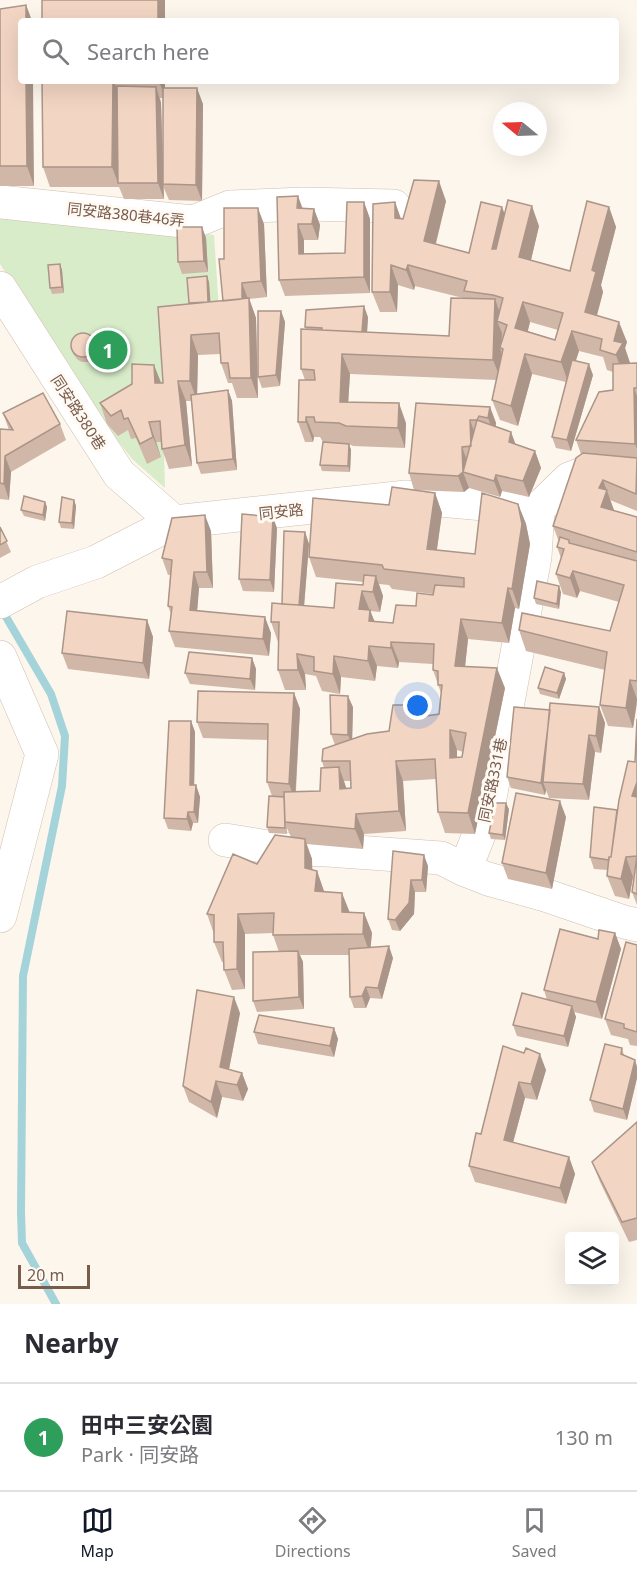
<!DOCTYPE html>
<meta charset="utf-8">
<style>
:root{--surface:#fff;--page:#f7f7f7;--text:#2b2b33;--muted:#7c7c81;--line:#e1e1e2;--accent:#111827}
body{margin:0;font-family:"Noto Sans","Noto Sans TC",sans-serif;background:var(--page);color:var(--text)}
.controls{position:absolute;right:18px;bottom:18px;display:grid;overflow:hidden;border-radius:6px;box-shadow:0 6px 24px #0002}
.controls button{width:54px;height:54px;display:grid;place-items:center;padding:0;border:0;border-bottom:2px solid var(--line);background:var(--surface);color:var(--text);font:30px sans-serif}
.compass{position:absolute;left:493px;top:102px;width:54px;height:54px;border-radius:50%;background:var(--surface);box-shadow:0 6px 24px #0002;rotate:289deg}
.scale{position:absolute;left:18px;bottom:15px;width:72px;box-sizing:border-box;padding-left:6px;border:3px solid #7a5c4d;border-top:0;font-size:16px;line-height:21px;white-space:nowrap;color:#7a5c4d;-webkit-text-stroke:4px #fffaf3;paint-order:stroke}
.you{position:absolute;left:418px;top:706px;width:21px;height:21px;margin:-15px;border:4px solid #fff;border-radius:50%;background:#1a73e8;box-shadow:0 0 0 9px #1a73e833}
.badge{display:grid;place-items:center;width:39px;height:39px;border-radius:50%;background:var(--accent);color:#fff;font-size:20px;font-weight:700}
.pin{position:absolute;translate:-50% -50%;border:3px solid #fff;box-shadow:0 2px 6px #0006}
.list{margin:0;padding:0;list-style:none}
h2{display:flex;justify-content:space-between;align-items:center;height:78px;margin:0;padding:0 24px;font-size:26px}
h2 small{font-size:20px;font-weight:400;color:var(--muted)}
.list li{display:grid;grid-template-columns:39px 1fr auto;gap:18px;align-items:center;box-sizing:border-box;height:108px;padding:0 24px;border-top:2px solid var(--line)}
.list b{display:block;font-size:22px;white-space:nowrap}
.list p{margin:0;font-size:20px;white-space:nowrap;color:var(--muted)}
.list em{font-size:20px;font-style:normal;color:var(--muted)}
.icon{flex:none;width:33px;height:33px;fill:none;stroke:currentColor;stroke-width:2;stroke-linecap:round;stroke-linejoin:round}
.map{position:relative;flex:none;width:637px;height:1304px;overflow:hidden}
.search{position:absolute;background:var(--surface);box-shadow:0 6px 24px #0002;left:18px;right:18px;top:18px;height:66px;display:flex;align-items:center;gap:15px;box-sizing:border-box;padding:0 21px;border-radius:6px;color:var(--muted);font-size:22px}
.sheet{height:186px;background:var(--surface)}
nav{display:flex;justify-content:space-around;align-items:center;box-sizing:border-box;height:84px;border-top:2px solid var(--line);background:var(--surface);font-size:16px;color:var(--muted)}
nav a{display:grid;justify-items:center;gap:3px}
nav .on{color:var(--accent)}
.map>svg:first-child{display:block}
.green{fill:#d8ecc9}
.lines{fill:none;stroke-linecap:round;stroke-linejoin:round}
.stream{stroke:#a5d3da;stroke-width:8}
.minor-casing{stroke:#d1beb0;stroke-width:34}
.minor{stroke:#fff;stroke-width:33}
.wall{fill:#d1b7a8;fill-rule:evenodd}
.shaded-wall{fill:#aa9588}
.building{fill:#f3d5c3;stroke:#aa9588;stroke-width:1.5;fill-rule:evenodd}
.labels{text-anchor:middle;dominant-baseline:central;stroke-width:6;stroke-linejoin:round;paint-order:stroke}
.street-label{font-size:15px;fill:#7a5c4d;stroke:#fffaf3}
</style>
<div class="map">
<svg width="637" height="1304" viewBox="0 0 637 1304">
<rect width="100%" height="100%" fill="#fdf6ec"/>
<path class="green" d="M0,215L176,230L214,235L219,310L160,316L165,488L132,459L93,408L0,264Z"/>
<g class="lines">
<path class="stream" d="M2,610L51,694L65,736L62,786L23,976L21,1212L22,1243L56,1304"/>
<g class="minor-casing">
<path id="minor" d="M0,202L193,222L230,207L303,204L394,206
M0,288L119,474L174,522
M538,509L535,557L487,814L465,870L488,879L542,894L624,922L637,925
M0,602L37,582L96,562L174,522L406,497L538,509L569,479L606,465L637,466
M0,657L42,754L0,916
M225,840L281,849L327,850L441,858L465,870"/>
</g>
<use href="#minor" class="minor"/>
</g>
<path class="wall" d="M26,5L32,21H21L34,186H0V9Z
M42,81H165V88L203,104L202,201L169,200L163,186L164,199H124L119,187H50L43,167ZM160,98H163V163L161,103Z
M446,201L436,244L469,253L505,214L539,226L531,260L570,271L609,207L616,227L601,285L603,292L597,316L627,342L625,348L630,363H637V511L610,500L614,511L637,517V704L633,728L608,726L600,705L605,670L526,651L519,630L610,631L619,602L580,591L577,598L563,594L556,574L561,558L557,547L559,542L553,526L581,454L576,440L613,390V372L607,370L603,357L579,351L576,361L593,375L571,451L556,448L552,437L566,382L532,374L518,426L500,420L492,400L497,380L350,374L348,402L406,423L405,448L353,446L349,444L351,450L350,472L322,471L320,465L323,442L320,437H314L313,442H305L298,422L305,380L301,369L306,329L305,327L368,317L367,332L449,336L463,298L415,286L414,290L398,285L397,312H380L372,292L395,202L401,219H403ZM530,322L558,330L555,340L528,331Z
M364,202L370,219V293L285,296L279,280L302,208L314,209L320,225L318,240H304V254L345,253Z
M264,224L267,297L249,299L256,318L258,398H237L232,383H228L221,363L220,354L198,355L197,394L228,390L232,401L237,470L201,474L197,463L192,401H186L192,466L169,469L162,449L161,442H156L161,457L147,464L136,438L131,439L128,430L118,436L107,424L100,403L163,383L189,304V303L207,276L209,282L210,302L223,301L224,259Z
M202,227L206,238L208,272L182,274L178,262Z
M60,264L62,270L64,293L52,294L50,288Z
M281,311L285,322L280,386L262,388L258,377Z
M94,339L97,353L93,360L90,362H82L78,360L73,354L71,348Z
M416,403L490,407L496,423V427L511,432L515,444L535,451L541,468L529,497L502,491L500,497L469,488L464,492L414,490L409,473Z
M3,413L60,424L66,440L11,472L9,500L0,499V429L9,430Z
M435,493L442,513L437,550L475,554L518,504L526,524L530,544L519,609L515,608L509,643L468,639L465,666L505,688L475,834L445,833L438,812L436,779L403,781L406,831L364,834L363,849L306,844L312,859V870L317,871L324,892L350,913H364L372,933L370,947L393,958L382,999L370,998L366,1008H354L350,997L349,955H300L303,962L304,1009L257,1012L253,1001L279,952L273,935V933L245,934V989L232,990L224,970V962H222L214,942V934L207,914L257,864L291,837L287,828V834L269,833L267,827L272,796L267,782L268,740L203,738L197,722L294,693L300,709L296,791H320L324,768L322,761L335,745L331,734L353,707L352,739L389,731L426,705L430,715L439,714L441,693L433,670V664L399,662L398,668L377,666L375,681L341,677L340,694L322,691L316,676L305,674L306,690H285L278,670V642L271,622L282,604L305,532L309,544L304,606L334,608L363,585V582L316,577L309,557L389,505ZM379,584L389,585L392,589L433,594V595L416,606L393,623L374,621L370,611L380,612L383,596ZM457,750L463,752L462,757L457,758ZM344,781H351V788L346,789Z
M74,500L76,506L74,529L61,528L59,522Z
M45,502L47,507L45,521L24,516L21,510Z
M0,527L11,552L0,558Z
M277,528L274,592L243,591L239,579Z
M211,531L213,588H199L197,610L271,633L269,656L175,647L169,631L171,614L168,606L170,575H168L162,558Z
M561,592L559,609L536,604L534,598Z
M147,620L153,637L149,679L68,669L62,653Z
M252,658L256,669L255,690L190,684L185,673Z
M564,673L566,679L559,699L540,694L538,688Z
M599,707L605,723L601,753L595,752L589,800L549,798L546,790L545,795L511,788L507,777L550,710Z
M637,719V905L632,892L634,877H633L629,899L615,896L607,876L608,870L594,869L590,857L617,810V812L635,762Z
M191,721L195,732L194,785H196L200,797L198,823H193L191,831L168,829L164,818Z
M509,809L505,840L491,839L489,833Z
M566,817L552,889L508,879L502,863Z
M393,851L428,866L426,892H415L414,914L400,931L392,930L388,919Z
M615,933L621,949L602,1019L574,1012L576,1017L568,1047L517,1036L513,1025L547,1000L544,990L598,939Z
M637,945V1046L630,1045L628,1039L611,1035L605,1019Z
M240,1013L229,1070L242,1073L248,1089L243,1101L222,1097L217,1118L189,1102L183,1086Z
M334,1028L338,1039L334,1057L258,1044L254,1032Z
M503,1046L546,1070L537,1100L525,1098L513,1143L569,1157L575,1174L566,1204L475,1182L469,1166L481,1134Z
M622,1048L624,1055L635,1060L637,1067V1078L627,1120L594,1112L590,1100Z
M637,1122V1240L629,1242L600,1182L592,1162Z"/>
<path class="shaded-wall" d="M158,0H165V21H158Z
M26,5L32,21H26Z
M26,81H33L34,186L27,166Z
M113,81H114L120,98L118,183L112,167Z
M159,81H165V98Z
M156,87L161,103L164,199L158,183Z
M197,88L203,104L202,201L196,185Z
M439,181L446,201L431,262L424,241Z
M298,196L304,212L297,208Z
M364,202L370,219V293L364,277Z
M395,202L402,222L395,218Z
M532,206L539,226L527,277L519,257Z
M502,207L510,227L500,269L492,249Z
M609,207L616,227L601,285L603,292L592,333L585,312L592,270Z
M258,208L264,224L267,297L261,281Z
M314,209L320,225L318,240L312,224Z
M298,224L304,240V270L299,254Z
M202,227L206,238L208,272L204,261Z
M60,264L62,270L64,293L62,287Z
M391,265L398,285L397,312L390,292Z
M408,265L415,286L414,290L406,270Z
M207,276L209,282L211,308L208,302Z
M242,283L248,299L242,300Z
M249,298L256,318L258,398L251,378Z
M495,299L502,319L497,321L502,333L501,348L500,347L501,351V380L493,360Z
M523,302L530,322L523,348L515,328Z
M364,306L368,317L366,349L362,338Z
M281,311L285,322L280,386L276,375Z
M619,322L627,342L625,348L630,363L623,375L616,355L614,341Z
M572,331L579,351L568,382L561,362Z
M191,335L198,355L197,401L190,381Z
M94,339L97,353L93,360L91,354Z
M342,354L350,374L347,422L340,402Z
M525,354L532,374L518,426L511,406Z
M589,364L593,375L571,451L567,440Z
M154,365L162,385L155,383Z
M178,381L186,401L192,466L185,445Z
M634,388L637,396V449L635,444Z
M228,390L232,401L237,470L233,459Z
M399,403L406,423L405,448L398,428Z
M490,407L496,423L494,434L488,418Z
M306,417L314,437L313,442L306,422Z
M470,420L476,436L471,446Z
M149,422L156,442L161,457L153,437Z
M511,432L517,448L509,442Z
M349,444L351,450L350,472L348,466Z
M462,447L468,463L463,472Z
M535,451L541,468L529,497L523,481Z
M5,456L11,472L9,500L4,484Z
M463,472L469,488L464,492L458,476Z
M496,475L502,491L500,497L494,481Z
M603,480L614,510L609,527L601,507L599,488Z
M435,493L442,513L434,569L427,549Z
M74,500L76,506L74,529L72,523Z
M45,502L47,507L45,521L43,515Z
M518,504L526,524L530,544L519,609L512,589Z
M205,515L211,531L213,588L207,572Z
M273,517L277,528L274,592L270,580Z
M305,532L309,544L303,619L299,608Z
M573,571L580,591L577,598L570,578Z
M194,572L199,588L196,626L190,610Z
M376,576L383,596L380,612L373,592Z
M559,586L561,592L559,609L557,604Z
M508,588L515,608L509,643L502,623Z
M362,591L370,611L359,609Z
M370,610L378,630L369,621Z
M265,617L271,633L269,656L263,639Z
M461,619L468,639L463,686L455,666Z
M147,620L153,637L149,679L143,663Z
M391,642L399,662L398,668L391,648Z
M369,646L377,666L375,681L368,661Z
M297,654L305,674L306,690L298,670Z
M334,656L341,677L340,694L333,674Z
M252,658L256,669L255,690L250,679Z
M497,668L505,688L475,834L468,813Z
M564,673L566,679L559,699L557,693Z
M630,680L637,699L633,728L626,708Z
M294,693L300,709L295,800L289,784Z
M348,696L353,707L352,746L348,735Z
M599,707L605,723L601,753L596,736Z
M550,710L543,782L546,790L545,795L541,783Z
M191,721L195,732L194,796L190,785Z
M450,730L457,750V778L450,758Z
M589,735L595,752L589,800L583,784Z
M396,761L403,781L406,831L399,811Z
M339,767L346,787L348,810L340,789Z
M637,781V809L632,796Z
M196,785L200,797L198,823L194,812Z
M560,801L566,817L552,889L546,873Z
M506,803L509,809L505,840L503,835Z
M188,812L193,823L191,831L187,819Z
M356,814L364,834L363,849L355,829Z
M305,839L312,859L313,889L305,868Z
M424,855L428,866L426,892L422,880Z
M626,857L633,877L629,899L621,879Z
M317,871L324,891L322,911L315,891Z
M411,880L415,892L414,914L400,931L395,920Z
M342,893L350,913L342,912Z
M364,913L372,933L370,954L363,934Z
M238,914L245,934V989L237,969Z
M615,933L621,949L602,1019L596,1002Z
M389,946L393,958L382,999L378,988Z
M298,951L303,962L304,1009L299,997Z
M366,987L370,998L366,1008L362,996Z
M234,997L240,1013L226,1084L220,1067Z
M572,1006L576,1017L568,1047L564,1036Z
M334,1028L338,1039L334,1057L330,1046Z
M540,1054L546,1070L537,1100L531,1084Z
M635,1060L637,1067V1078L627,1120L623,1109Z
M242,1073L248,1089L243,1101L237,1085Z
M216,1081L222,1097L217,1118L211,1102Z
M519,1082L525,1098L509,1157L504,1140Z
M569,1157L575,1174L566,1204L560,1188Z"/>
<path class="building" d="M42,0H158V21H42Z
M26,5V21H21V81H26L27,166H0V9Z
M42,81H113L112,167H43Z
M117,86L156,87L158,183H118Z
M163,88H197L196,185L163,184Z
M414,180L439,181L424,241L469,253L481,202L502,207L492,249H496L508,200L532,206L519,257L570,271L587,201L609,207L592,270L596,272L585,312L619,322L614,341L623,343L616,355L600,350L602,339L572,331L561,362L525,354L511,406L492,400L503,349L500,347L507,325L497,321L503,298L493,295L464,291L467,281L408,265L406,270L391,265L390,292H372L373,204L395,202V218L403,219ZM523,302L563,313L555,340L515,328Z
M298,196L297,208L314,209L312,224H298L299,254L345,253L347,202H364V277L279,280L277,197Z
M224,208H258L261,281L242,283V299L223,301L219,259H224Z
M177,227H202L204,261L178,262Z
M60,264L62,287L50,288L48,265Z
M207,276L208,302L189,303L187,278Z
M249,298L251,378H230L228,363H221L219,333L191,335L190,381H178L185,445L162,449L160,421L149,422L153,437L140,444L128,418L124,419L121,410L111,416L100,403L132,384V364L154,365L155,383H163L158,307Z
M451,298L495,299L493,360L342,354L340,402L399,403L398,428L346,426L339,423L315,422L314,417H306V422H298L299,380H315L314,370L301,369V329L449,336Z
M364,306L362,332L322,330V328L305,327L306,310Z
M258,311H281L276,375L258,377Z
M71 345a12 12 0 1 1 24 0a12 12 0 1 1-24 0Z
M572,360L589,364L567,440L552,437Z
M637,363V388H634L635,444L576,440L599,392L613,390V364Z
M228,390L233,459L197,463L191,395Z
M43,393L60,424L5,456L4,484L0,483V429L13,430L3,413Z
M416,403L490,407L488,418L479,416L477,420H470L471,446L462,447L463,472L458,476L409,473Z
M477,420L511,432L509,442L535,451L523,481L496,475L494,481L463,472Z
M323,442L349,444L348,466L320,465Z
M583,453L637,458L636,494L603,480L599,488L607,490L601,507L637,517V552L553,526L576,458Z
M392,487L435,493L427,549L475,554L482,493L518,504L522,524L512,589L508,588L502,623L461,619L455,666L497,668L468,813L438,812L435,759L396,761L399,811L356,814L355,829L285,822L284,792L320,791L321,768L339,767L340,789L351,788L350,761H322L323,749L367,734L389,731L393,705H426L427,716L439,714L442,685H438V671L433,670L434,644L391,642V648L369,646L368,661L334,656L333,674L314,671V657L297,654L298,670H278L279,622H271L272,603L334,608L336,583L363,585L364,575L376,576L373,592L362,591L359,609L370,610L369,621L393,623L396,605L416,606L417,593L433,595L435,585L464,587V578L384,569L382,565L309,557L313,498L389,505ZM450,730L466,733L462,757L450,758Z
M24,496L45,502L43,515L21,510Z
M62,497L74,500L72,523L59,522Z
M242,514L273,517L270,580L239,579Z
M205,515L207,572H194L190,610L265,617L263,639L169,631L172,607L168,606L172,560L162,558L172,518Z
M0,527L7,541L0,545Z
M284,531L305,532L299,605L282,604Z
M560,537L569,540V543L637,561V681L630,680L626,708L600,705L607,652L519,630L522,613L610,631L624,585L573,571L570,578L556,574L564,549L557,547Z
M537,581L559,586L557,604L534,598Z
M67,611L147,620L143,663L62,653Z
M189,652L252,658L250,679L185,673Z
M545,667L564,673L557,693L538,688Z
M198,691L294,693L289,784L267,782L268,724L197,722Z
M330,695L348,696V735L331,734Z
M550,703L599,707L596,736L589,735L583,784L543,782Z
M514,707L550,710L541,783L507,777Z
M637,719V782L632,796L637,797V894L632,892L637,856L626,857L621,879L607,876L609,857H611L619,800L628,761L635,762Z
M169,721H191L190,785H196L194,812H188L187,819L164,818Z
M516,793L560,801L546,873L502,863Z
M269,796L284,797L285,828L267,827Z
M495,803H506L503,835L489,833Z
M594,807L617,810L611,857H609V860L590,857Z
M275,835L305,839V868L317,871L315,891L342,893V912L364,913L363,934L273,935L274,913L238,914L237,969L224,970L223,942H214V915L207,914L233,854L257,864Z
M393,851L424,855L422,880H411L409,903L395,920L388,919Z
M560,929L598,939L599,930L615,933L596,1002L544,990Z
M626,942L637,945V1032L624,1028V1024L605,1019Z
M389,946L378,988L366,987L362,996L350,997L349,949Z
M298,951L299,997L253,1001V952Z
M197,990L234,997L220,1067L242,1073L237,1085L216,1081L211,1102L183,1086Z
M522,993L572,1006L564,1036L513,1025Z
M259,1015L334,1028L330,1046L254,1032Z
M605,1044L622,1048L621,1054L635,1060L623,1109L590,1100Z
M503,1046L524,1053L526,1048L540,1054L531,1084L519,1082L504,1140L569,1157L560,1188L469,1166L476,1133L481,1134Z
M637,1122V1218L622,1222L592,1162Z"/>
<g class="labels">
<g class="street-label">
<text transform="translate(126 214) rotate(6)">同安路380巷46弄</text>
<text transform="translate(79 412) rotate(57)">同安路380巷</text>
<text transform="translate(281 511) rotate(-6)">同安路</text>
<text transform="translate(492 780) rotate(-78)">同安路331巷</text>
</g>
</g>
</svg>
<div class="controls">
<button><svg class="icon" aria-label="layers" viewBox="0 0 24 24"><path d="M12 4l9 5-9 5-9-5zM3 14l9 5 9-5"/></svg></button>
</div>
<svg class="compass" viewBox="-18 -18 36 36"><path d="M0-13l5 13h-10z" fill="#e53935"/><path d="M0 13l5-13h-10z" fill="#7c7c81"/></svg>
<div class="scale">20 m</div>
<div class="you"></div>
<div class="pin badge" style="left:108px;top:350px;background:#2e9e5b">1</div>
<div class="search"><svg class="icon" aria-label="search" viewBox="0 0 24 24"><circle cx="10" cy="10" r="6"/><path d="M15 15l6 6"/></svg>Search here</div>
</div>
<section class="sheet">
<h2>Nearby<small></small></h2>
<ul class="list">
<li><span class="badge" style="background:#2e9e5b">1</span><div><b>田中三安公園</b><p>Park · 同安路</p></div><em>130 m</em></li>
</ul>
</section>
<nav>
<a class="on"><svg class="icon" aria-label="map" viewBox="0 0 24 24"><path d="M3 6l6-2 6 2 6-2v14l-6 2-6-2-6 2zM9 4v14M15 6v14"/></svg>Map</a>
<a><svg class="icon" aria-label="directions" viewBox="0 0 24 24"><path d="M12 3l9 9-9 9-9-9zM9 14v-3h6M13 9l2 2-2 2"/></svg>Directions</a>
<a><svg class="icon" aria-label="saved" viewBox="0 0 24 24"><path d="M7 4h10v16l-5-4-5 4z"/></svg>Saved</a>
</nav>
